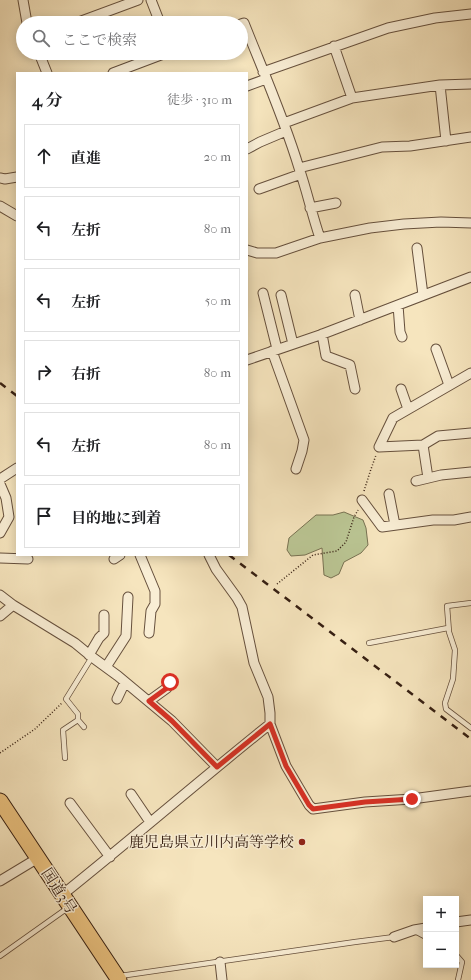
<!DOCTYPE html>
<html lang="ja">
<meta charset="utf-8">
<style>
:root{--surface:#fff;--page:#f2f2f2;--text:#202124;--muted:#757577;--line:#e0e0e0}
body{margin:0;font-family:"IM FELL French Canon","Noto Serif JP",serif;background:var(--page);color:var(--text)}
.controls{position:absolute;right:12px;bottom:12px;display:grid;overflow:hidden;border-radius:0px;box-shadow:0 2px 10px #0003}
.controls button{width:36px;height:36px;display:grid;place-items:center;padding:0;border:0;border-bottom:1px solid var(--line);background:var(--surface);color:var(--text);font:20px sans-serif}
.stop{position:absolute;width:12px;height:12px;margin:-9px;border:3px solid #d93025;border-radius:50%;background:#fff}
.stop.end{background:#d93025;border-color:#fff;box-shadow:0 1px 4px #0008}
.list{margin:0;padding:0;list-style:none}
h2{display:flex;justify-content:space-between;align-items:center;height:52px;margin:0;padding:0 16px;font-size:17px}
h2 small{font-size:13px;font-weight:400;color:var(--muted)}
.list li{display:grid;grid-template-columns:26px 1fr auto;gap:12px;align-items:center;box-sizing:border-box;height:64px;margin:0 8px 8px;padding:0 8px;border:1px solid var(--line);border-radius:0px}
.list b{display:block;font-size:15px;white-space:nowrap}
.list em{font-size:13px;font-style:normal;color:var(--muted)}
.icon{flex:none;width:22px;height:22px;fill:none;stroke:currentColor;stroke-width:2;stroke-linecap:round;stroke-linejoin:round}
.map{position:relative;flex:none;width:471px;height:980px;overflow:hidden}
.search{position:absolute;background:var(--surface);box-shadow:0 2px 10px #0003;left:16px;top:16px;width:232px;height:44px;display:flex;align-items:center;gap:10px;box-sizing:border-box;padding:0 14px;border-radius:22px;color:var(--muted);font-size:15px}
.panel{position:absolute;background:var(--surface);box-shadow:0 2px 10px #0003;left:16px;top:72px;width:232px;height:484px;border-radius:0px}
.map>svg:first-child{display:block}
.green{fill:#bac593;stroke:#787252}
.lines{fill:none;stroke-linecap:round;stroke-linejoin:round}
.service-casing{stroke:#66503d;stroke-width:6}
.minor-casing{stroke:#66503d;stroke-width:11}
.trunk-casing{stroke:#361f12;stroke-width:17}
.path{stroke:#361f12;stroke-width:1.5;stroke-dasharray:1 2;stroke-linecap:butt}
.service{stroke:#f9eed5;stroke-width:4.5}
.minor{stroke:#f9eed5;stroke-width:9}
.trunk{stroke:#ebc27f;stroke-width:15}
.rail{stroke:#361f12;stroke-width:2.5;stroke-dasharray:7 7;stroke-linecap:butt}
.route{stroke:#d93025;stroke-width:5}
.poi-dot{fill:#8f2418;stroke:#f9eed5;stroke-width:1.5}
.labels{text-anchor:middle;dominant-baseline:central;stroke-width:3;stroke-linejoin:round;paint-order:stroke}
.poi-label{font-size:15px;fill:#361f12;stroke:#f9eed5;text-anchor:end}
.street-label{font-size:15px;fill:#361f12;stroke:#f9eed5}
</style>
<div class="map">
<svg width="471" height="980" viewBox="0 0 471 980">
<rect width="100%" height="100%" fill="#f6e5be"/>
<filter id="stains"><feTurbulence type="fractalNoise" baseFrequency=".005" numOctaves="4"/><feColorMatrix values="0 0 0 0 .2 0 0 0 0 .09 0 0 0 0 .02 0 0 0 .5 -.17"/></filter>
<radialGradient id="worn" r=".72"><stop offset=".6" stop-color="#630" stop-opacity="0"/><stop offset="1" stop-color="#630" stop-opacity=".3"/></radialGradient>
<path class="green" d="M344,512L363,520L366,528L368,545L361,553L344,562L339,574L331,578L324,575L322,548L305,555L291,556L287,550L289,538L316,515H333Z"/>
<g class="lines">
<g class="service-casing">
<path id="service" d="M471,603L447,606L449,632L455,650L453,679L445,703L446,709L471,728
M369,643L448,628
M84,727L78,720V714L66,699L92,657
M65,758L63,730L78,720
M415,931L426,937
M456,955L462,962L458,980
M0,956L69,907
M120,976L355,942L394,937"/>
</g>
<g class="minor-casing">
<path id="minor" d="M23,0L27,23
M151,0L160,23
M76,23L138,0
M241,24L244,23C263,71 284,118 299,168C307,191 312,215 320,238
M334,46L352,98
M39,53L47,73
M263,72L388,28L435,18L471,14
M113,73L166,53
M440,85L446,141
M247,86L266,79
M284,123L352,98L440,85L471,84
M247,149L260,142L286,131
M299,168L382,147L410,146L471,137
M0,178L5,179L17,177
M259,189L301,174
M0,206L17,216
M310,208L336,203
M417,248L423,295
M247,250L257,253H276L320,238L370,228L404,224L441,222L471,223
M263,293L277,349
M281,295L293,344
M355,295L360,320
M398,305L400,332L402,337
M322,334L326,356L350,365L355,389
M436,349L449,385
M272,351L304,440L302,451L296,469
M247,360L320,335L471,277
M471,373L393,418L379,447L423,445L438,436L471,433
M401,389L408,409
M423,445L428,478
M0,479L17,468
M416,481L441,475L471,472
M0,484L6,498L9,517L0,533
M389,494L395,525
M362,500L382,527L433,520H454L471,517
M140,555L155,591V604L151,611L149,633
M209,555L216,569L237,598L242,607L254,663L268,697L270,713V724L286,766L309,805L313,809L365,802L412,799L471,791
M0,558L28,559
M114,559L120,555
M0,595L13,605L0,616
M13,605L75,643L92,657L118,676L172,721L217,767
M89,655L99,638L104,633V615
M106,667L126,636L128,597
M117,699L125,682
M149,701L167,688L170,682
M131,794L150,822
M70,803L110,857
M0,881L38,858
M62,895C132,839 200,780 270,724
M456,922L471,920
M394,937L414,930L426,928
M220,962L222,980"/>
</g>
<g class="trunk-casing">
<path id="trunk" d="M0,801L119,980"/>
</g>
<path class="path" d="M364,491L370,472L376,455
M277,584L313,555L337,551L346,542L354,517L358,510
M0,753L35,729L62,703"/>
<use href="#service" class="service"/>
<use href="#minor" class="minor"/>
<use href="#trunk" class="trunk"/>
<path class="rail" d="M0,383L17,396
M229,555L471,739"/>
</g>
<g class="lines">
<path class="route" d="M170,682L167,688L149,701L172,721L217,767L270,724L286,766L309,805L313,809L365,802L412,799"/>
</g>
<circle class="poi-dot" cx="302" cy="842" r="4"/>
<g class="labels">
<g class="poi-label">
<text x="294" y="842">鹿児島県立川内高等学校</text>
</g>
<g class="street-label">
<text transform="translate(59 891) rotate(57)">国道3号</text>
</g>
</g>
<rect width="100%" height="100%" filter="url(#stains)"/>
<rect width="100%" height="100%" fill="url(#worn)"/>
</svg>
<div class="controls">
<button>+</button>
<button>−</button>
</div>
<div class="stop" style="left:170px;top:682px"></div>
<div class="stop end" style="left:412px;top:799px"></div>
<div class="search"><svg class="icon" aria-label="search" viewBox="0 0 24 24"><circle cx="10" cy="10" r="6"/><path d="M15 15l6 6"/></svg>ここで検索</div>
<section class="panel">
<h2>4 分<small>徒歩 · 310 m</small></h2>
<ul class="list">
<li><svg class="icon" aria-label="ahead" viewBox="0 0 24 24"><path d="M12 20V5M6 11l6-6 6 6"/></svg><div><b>直進</b></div><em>20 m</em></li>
<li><svg class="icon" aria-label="left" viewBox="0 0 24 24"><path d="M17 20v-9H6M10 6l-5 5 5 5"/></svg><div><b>左折</b></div><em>80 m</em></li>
<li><svg class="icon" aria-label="left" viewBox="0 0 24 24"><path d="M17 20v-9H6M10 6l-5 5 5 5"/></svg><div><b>左折</b></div><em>50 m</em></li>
<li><svg class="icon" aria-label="right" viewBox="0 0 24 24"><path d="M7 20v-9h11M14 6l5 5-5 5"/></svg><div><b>右折</b></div><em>80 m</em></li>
<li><svg class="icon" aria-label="left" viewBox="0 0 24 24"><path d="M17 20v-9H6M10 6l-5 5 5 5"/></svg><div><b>左折</b></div><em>80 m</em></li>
<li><svg class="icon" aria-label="arrive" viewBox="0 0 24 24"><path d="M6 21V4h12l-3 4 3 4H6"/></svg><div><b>目的地に到着</b></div></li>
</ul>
</section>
</div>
